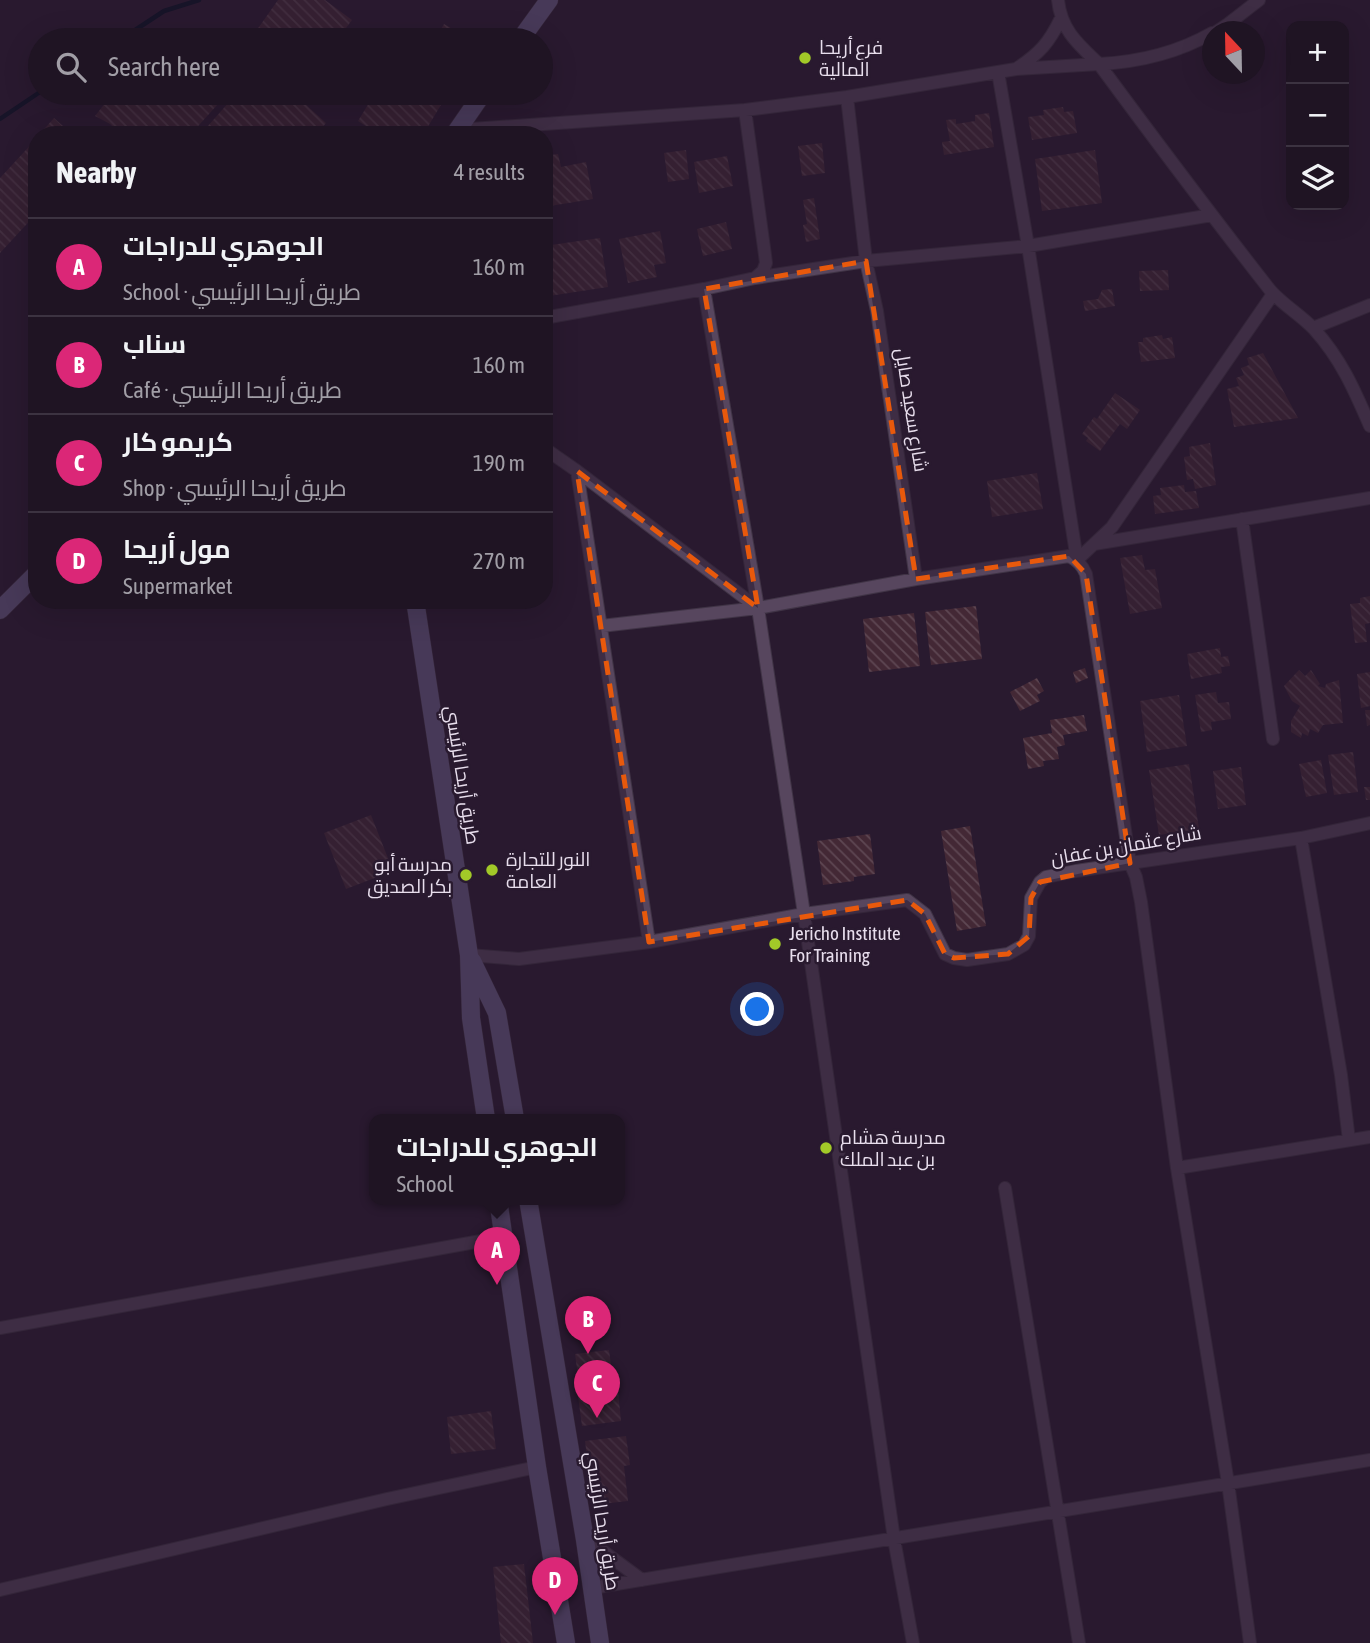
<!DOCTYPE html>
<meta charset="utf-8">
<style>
:root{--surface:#1f1423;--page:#271d2b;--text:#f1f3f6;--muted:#a19ea6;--line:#3c3341;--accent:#db2777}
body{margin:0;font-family:"Asap Condensed",Cairo,sans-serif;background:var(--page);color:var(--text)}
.controls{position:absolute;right:21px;top:21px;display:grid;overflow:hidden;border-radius:14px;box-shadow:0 7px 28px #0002}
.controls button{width:63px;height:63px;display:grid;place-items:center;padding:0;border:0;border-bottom:2px solid var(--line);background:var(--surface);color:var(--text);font:35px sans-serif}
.compass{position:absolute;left:1202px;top:21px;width:63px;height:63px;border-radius:50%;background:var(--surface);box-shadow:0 7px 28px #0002;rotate:338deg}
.you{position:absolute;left:758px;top:1010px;width:24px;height:24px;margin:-18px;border:5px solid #fff;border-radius:50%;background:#1a73e8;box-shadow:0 0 0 10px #1a73e833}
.badge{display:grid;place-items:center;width:46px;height:46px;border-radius:50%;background:var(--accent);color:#fff;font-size:23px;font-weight:700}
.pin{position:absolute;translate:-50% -58px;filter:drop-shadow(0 2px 4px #0008)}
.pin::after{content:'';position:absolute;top:37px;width:24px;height:21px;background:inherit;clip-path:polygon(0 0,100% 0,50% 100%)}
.popup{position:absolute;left:369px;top:1114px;width:256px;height:91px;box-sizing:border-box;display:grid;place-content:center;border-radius:14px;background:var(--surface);filter:drop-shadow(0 2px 5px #0005);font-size:23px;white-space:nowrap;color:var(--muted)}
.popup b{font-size:26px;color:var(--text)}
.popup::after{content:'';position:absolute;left:50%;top:100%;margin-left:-14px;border:14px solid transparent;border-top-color:var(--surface)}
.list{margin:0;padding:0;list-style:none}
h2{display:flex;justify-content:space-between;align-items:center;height:91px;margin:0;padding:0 28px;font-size:30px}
h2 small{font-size:23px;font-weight:400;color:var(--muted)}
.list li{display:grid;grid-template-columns:46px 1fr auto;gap:21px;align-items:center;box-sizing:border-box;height:98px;padding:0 28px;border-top:2px solid var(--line)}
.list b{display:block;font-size:26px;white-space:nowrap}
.list p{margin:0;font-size:23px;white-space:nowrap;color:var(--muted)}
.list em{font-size:23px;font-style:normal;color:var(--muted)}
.icon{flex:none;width:38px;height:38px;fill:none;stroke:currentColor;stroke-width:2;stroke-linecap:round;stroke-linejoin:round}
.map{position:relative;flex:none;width:1370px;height:1643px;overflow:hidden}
.search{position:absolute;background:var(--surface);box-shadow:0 7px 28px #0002;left:28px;top:28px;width:525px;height:77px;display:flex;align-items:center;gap:18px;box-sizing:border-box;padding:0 24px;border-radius:38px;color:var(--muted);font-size:26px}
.panel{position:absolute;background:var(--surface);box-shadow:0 7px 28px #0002;left:28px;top:126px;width:525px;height:483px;border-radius:28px}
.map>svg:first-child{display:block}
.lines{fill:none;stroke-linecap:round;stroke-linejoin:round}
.stream{stroke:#000e21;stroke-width:4.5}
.building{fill:url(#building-back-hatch)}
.street-casing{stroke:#403446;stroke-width:14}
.secondary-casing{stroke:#403446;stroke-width:19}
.street{stroke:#57465e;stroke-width:12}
.secondary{stroke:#6c6189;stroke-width:18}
.marked{fill:none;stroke:#e8590c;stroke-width:5;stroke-dasharray:14 9;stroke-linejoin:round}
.poi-dot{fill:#a2c928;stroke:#291a2f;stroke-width:2.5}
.labels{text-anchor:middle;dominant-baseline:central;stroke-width:5;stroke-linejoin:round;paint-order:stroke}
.poi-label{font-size:19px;fill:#e8deed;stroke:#291a2f;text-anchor:start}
.street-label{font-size:19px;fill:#e8deed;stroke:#291a2f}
</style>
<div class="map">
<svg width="1370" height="1643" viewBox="0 0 1370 1643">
<defs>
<pattern id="building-back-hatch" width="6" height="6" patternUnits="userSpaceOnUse" patternTransform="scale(1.75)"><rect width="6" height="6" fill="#432835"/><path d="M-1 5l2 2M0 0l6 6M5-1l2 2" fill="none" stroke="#5e4753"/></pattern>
</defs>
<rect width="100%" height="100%" fill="#291a2f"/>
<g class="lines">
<path class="stream" d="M120,40L164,11L199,0
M0,119L40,92"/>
</g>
<path class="building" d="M278,0H325L352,20L337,40H263L254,34Z
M444,24L471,40H435Z
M212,31L222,40H204Z
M233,32L242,40H227Z
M113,93H120L130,101L137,93H228L190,135H122L110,124L95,116Z
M237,93H293L326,123L316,135H200Z
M375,93H448L423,135H380L358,121Z
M1063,107L1064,112L1073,111L1077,133L1032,140L1028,117L1044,115L1043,110Z
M989,113L994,147L944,155L942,142L950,141L946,120L956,119V124L975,121V115Z
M54,118L73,135H39Z
M37,138V213L0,253V178Z
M822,143L825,173L802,176L798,146Z
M686,150L689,179L668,182L664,153Z
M1095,150L1102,203L1042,211L1035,159Z
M558,154L561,167L586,162L593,199L544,207V156Z
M727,156L733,186L699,193L694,162Z
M814,198L820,239L806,242L803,225L807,224L803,200Z
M726,222L732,249L703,256L697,229Z
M660,231L666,263L654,265L657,277L628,283L619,239Z
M600,238L608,287L549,296L544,262V246Z
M1168,270L1169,290L1140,291L1139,271Z
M1112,289L1115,306L1085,311L1083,301L1098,299L1102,290Z
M1162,335L1163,339L1172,337L1175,358L1141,362L1138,342H1143V338Z
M1263,353L1298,418L1234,427L1227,389L1239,386L1236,378L1244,375L1241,368L1249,365L1247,358Z
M1115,393L1140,410L1127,429L1120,424L1100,451L1086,441L1088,438L1082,434L1094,417L1097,419Z
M1210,443L1216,485L1195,489L1193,479L1187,480L1184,457L1190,456L1189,447Z
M1037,473L1043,509L992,517L987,481Z
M1184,485L1185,492L1196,491L1199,508L1155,514L1153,496L1161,495L1160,488Z
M1142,555L1145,570L1155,569L1162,608L1130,614L1120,558Z
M1370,596V623L1365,624L1367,642L1355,643L1350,604L1360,603V598Z
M976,606L982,659L931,665L925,612Z
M914,613L920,666L869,672L863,619Z
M1220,648L1221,657L1228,656L1230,666L1221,667L1222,673L1191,679L1187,654Z
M1085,668L1088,678L1076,683L1073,672Z
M1299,670L1305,676L1311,670L1320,684L1318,686L1325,688L1326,684L1339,680L1343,723L1323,725L1318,733L1310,729L1308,736L1302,733L1301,738L1291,732V721L1300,706L1292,701L1284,686Z
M1370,672V706L1361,708L1357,674Z
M1037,678L1044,691L1037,695L1040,701L1020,711L1010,692Z
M1216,692L1218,703L1229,702L1231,719L1211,722L1212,730L1201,732L1195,695Z
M1179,695L1187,746L1147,752L1140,701Z
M1365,710H1370V725L1367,726Z
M1084,715L1087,731L1063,735L1065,745L1057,747L1059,759L1043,761L1044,766L1028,769L1023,738L1052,733L1050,720Z
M1353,752L1358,792L1334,795L1328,755Z
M1321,760L1327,793L1306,797L1299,764Z
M1189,764L1199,829L1159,835L1149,770Z
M1241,767L1246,805L1218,809L1213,771Z
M1364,787H1370V800H1366Z
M371,815L393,871L346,889L324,833Z
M970,826L986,926L957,931L941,831Z
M870,834L875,874L854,877V881L823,885L817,841Z
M609,1350L613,1380L579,1384L575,1354Z
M618,1391L621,1421L582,1426L578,1396Z
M491,1411L496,1449L451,1454L447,1417Z
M626,1436L630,1465L624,1466L628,1501L593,1505L585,1441Z
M524,1564L533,1643H501L493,1567Z"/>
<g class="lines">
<g class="street-casing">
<path id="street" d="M1216,32L1228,24L1259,0
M1212,33C1177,53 1139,62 1099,64C1155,140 1212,216 1270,290C1283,305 1301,315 1314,329C1341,359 1354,389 1370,426
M1016,69C1040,53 1049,43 1061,18
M998,72L1028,246L1077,560
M457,130L745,110L847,97
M755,278L866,261L1028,246L1212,215
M704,289L758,608L916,579L877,311L866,261L847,97L1016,69L1099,64C1078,44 1061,30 1058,0
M544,318L704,289L755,278L763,271L766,263L765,255L745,110
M1313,328L1370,305
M544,448L577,471L649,942
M577,471L758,608L804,914L894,1539L913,1643
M1242,519L1273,739
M1094,544L1370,498
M1077,560L1112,527L1273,294
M916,579L1069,556C1078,561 1082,565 1086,574L1130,863L1136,877L1141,902L1177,1168L1228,1483L1250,1643
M601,626L758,608
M1301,838L1341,1075L1349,1140
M469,955L519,959L649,942L804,914L907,900L925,914L945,954L954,958L967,960L1008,954L1024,945L1029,936L1031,898L1040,882L1046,877L1076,871L1301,838L1370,823
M1177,1168L1370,1137
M1005,1188L1079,1643
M0,1328L503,1237
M586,1546L604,1552L642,1580
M592,1588L1370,1460
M0,1590L387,1499L537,1467"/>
</g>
<g class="secondary-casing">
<path id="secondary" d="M520,40L549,0
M454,135L483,93
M415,600L469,955L471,1018L486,1119
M0,610L37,573
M472,961L497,1013L515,1119
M498,1199L537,1467L566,1643
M528,1199L585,1540L600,1643"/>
</g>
<use href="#street" class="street"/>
<use href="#secondary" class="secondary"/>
</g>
<path d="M0 0H1370V1643H0ZM866,261L916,579L1069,556L1086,574L1130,863L1040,882L1031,898L1029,936L1008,954L954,958L945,954L925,914L907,900L649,942L577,471L758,608L704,289Z" fill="#291a2f" fill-opacity=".55" fill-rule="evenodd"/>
<path class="marked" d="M866,261L916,579L1069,556L1086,574L1130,863L1040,882L1031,898L1029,936L1008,954L954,958L945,954L925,914L907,900L649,942L577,471L758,608L704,289Z"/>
<g class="poi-dot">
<circle cx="805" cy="58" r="7"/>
<circle cx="492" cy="870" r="7"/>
<circle cx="466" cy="875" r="7"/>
<circle cx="775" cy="944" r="7"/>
<circle cx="826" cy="1148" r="7"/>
</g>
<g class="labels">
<g class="poi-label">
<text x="819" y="47">فرع أريحا<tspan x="819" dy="22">المالية</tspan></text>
<text x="506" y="859">النور للتجارة<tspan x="506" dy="22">العامة</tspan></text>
<text x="452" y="864" text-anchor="end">مدرسة أبو<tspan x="452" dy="22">بكر الصديق</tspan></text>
<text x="789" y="933">Jericho Institute<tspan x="789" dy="22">For Training</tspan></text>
<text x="840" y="1137">مدرسة هشام<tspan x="840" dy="22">بن عبد الملك</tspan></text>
</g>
<g class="street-label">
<text transform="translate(912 410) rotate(81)">شارع سعيد صايل</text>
<text transform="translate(463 775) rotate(81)">طريق أريحا الرئيسي</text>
<text transform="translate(1126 845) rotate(-10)">شارع عثمان بن عفان</text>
<text transform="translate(603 1521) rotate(81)">طريق أريحا الرئيسي</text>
</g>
</g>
</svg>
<div class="controls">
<button>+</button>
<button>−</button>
<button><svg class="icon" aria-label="layers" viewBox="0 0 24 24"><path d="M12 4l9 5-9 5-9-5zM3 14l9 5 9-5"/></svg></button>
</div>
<svg class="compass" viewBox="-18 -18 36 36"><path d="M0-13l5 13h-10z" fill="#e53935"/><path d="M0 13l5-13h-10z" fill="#a19ea6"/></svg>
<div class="you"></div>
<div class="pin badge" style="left:497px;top:1285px">A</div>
<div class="popup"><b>الجوهري للدراجات</b>School</div>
<div class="pin badge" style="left:588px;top:1354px">B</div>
<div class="pin badge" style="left:597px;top:1418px">C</div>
<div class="pin badge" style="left:555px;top:1615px">D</div>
<div class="search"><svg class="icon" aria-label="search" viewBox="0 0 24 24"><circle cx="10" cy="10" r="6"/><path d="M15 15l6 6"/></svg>Search here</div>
<section class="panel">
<h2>Nearby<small>4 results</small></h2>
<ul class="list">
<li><span class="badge">A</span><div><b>الجوهري للدراجات</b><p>School · طريق أريحا الرئيسي</p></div><em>160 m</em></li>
<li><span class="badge">B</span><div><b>سناب</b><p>Café · طريق أريحا الرئيسي</p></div><em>160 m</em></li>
<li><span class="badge">C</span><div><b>كريمو كار</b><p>Shop · طريق أريحا الرئيسي</p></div><em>190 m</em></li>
<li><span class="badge">D</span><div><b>مول أريحا</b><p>Supermarket</p></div><em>270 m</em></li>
</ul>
</section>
</div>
